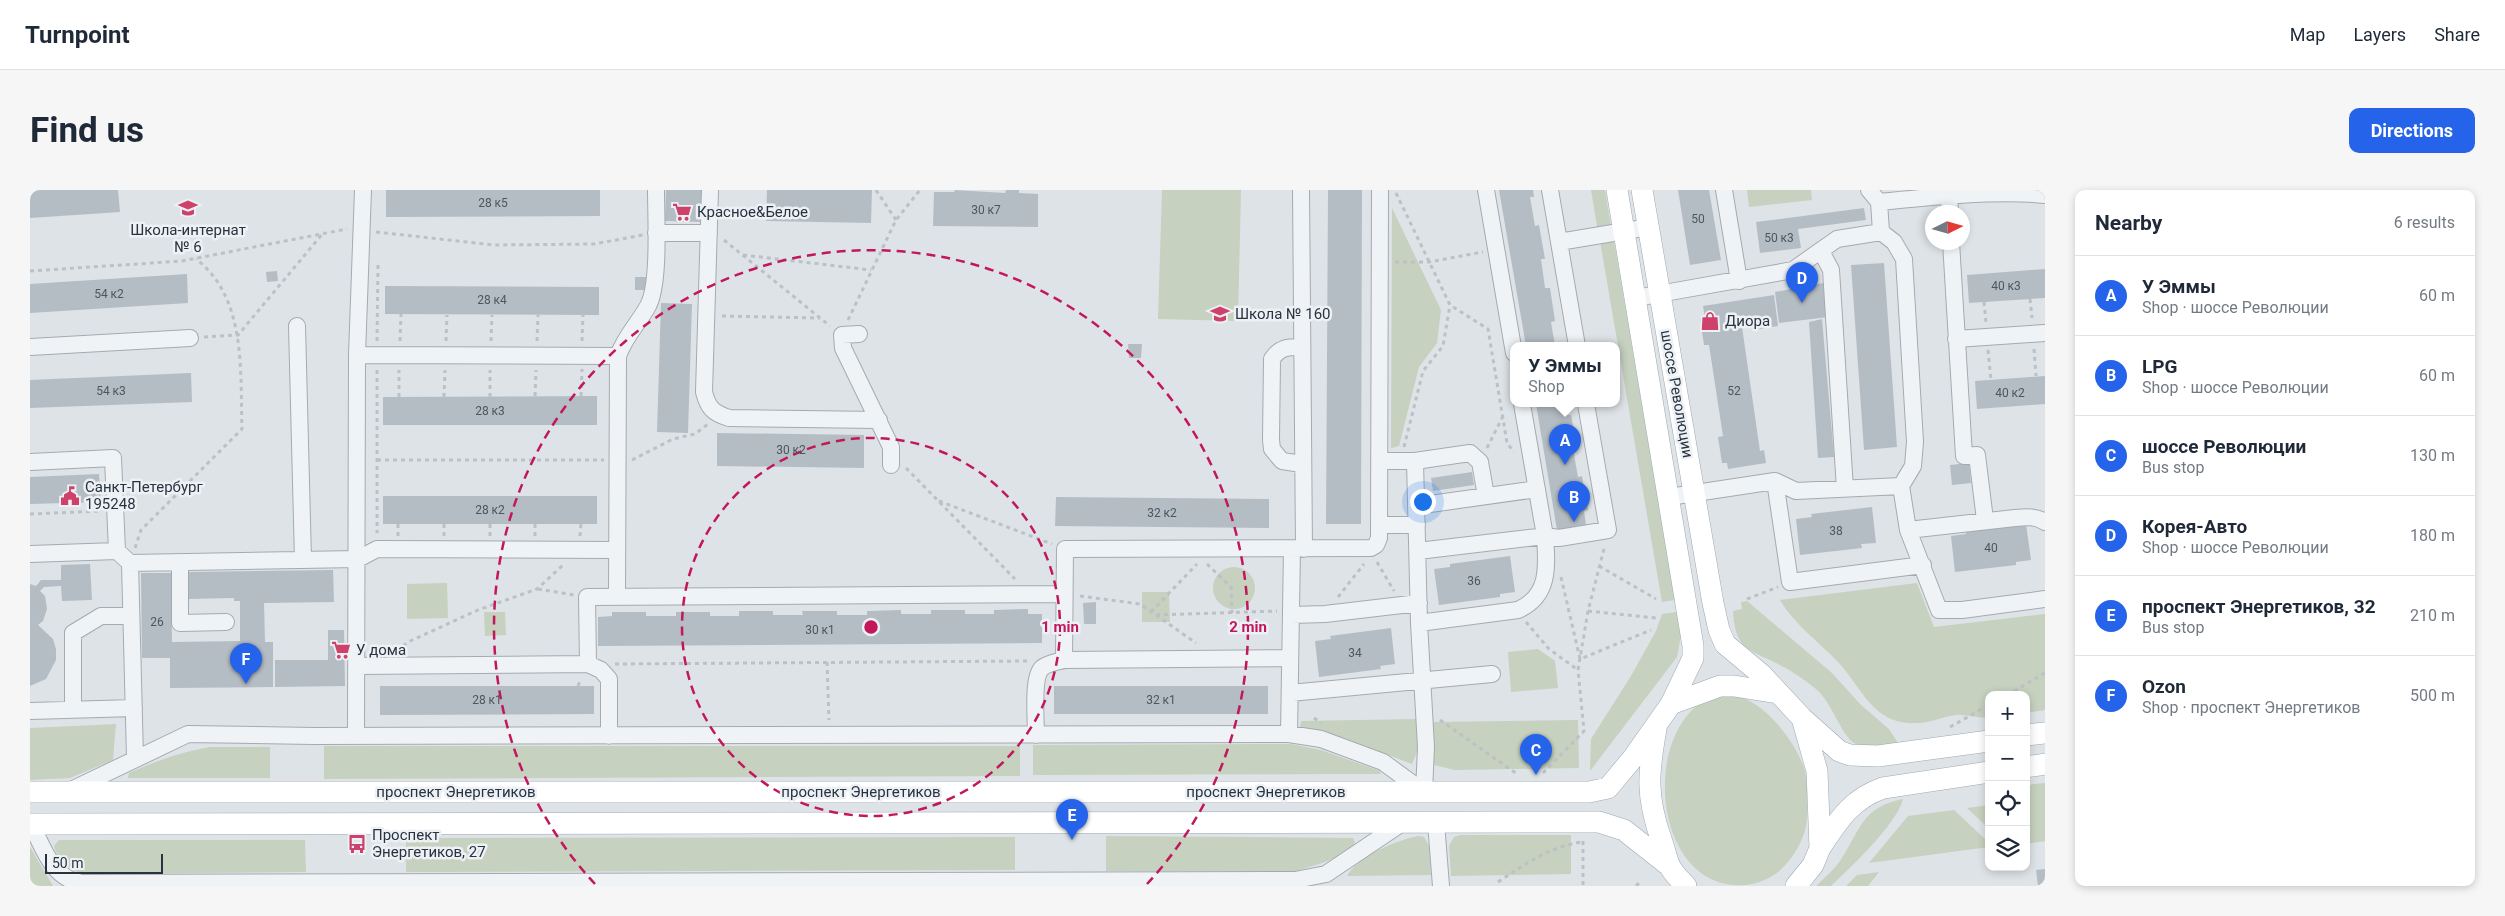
<!DOCTYPE html>
<meta charset="utf-8">
<style>
:root{--surface:#fff;--page:#f6f6f7;--text:#1f2937;--muted:#747a83;--line:#e0e1e3;--accent:#2563eb}
body{margin:0;font-family:Roboto,sans-serif;background:var(--page);color:var(--text)}
.controls{position:absolute;right:15px;bottom:15px;display:grid;overflow:hidden;border-radius:10px;box-shadow:0 2px 8px #0003}
.controls button{width:45px;height:45px;display:grid;place-items:center;padding:0;border:0;border-bottom:1px solid var(--line);background:var(--surface);color:var(--text);font:25px sans-serif}
.compass{position:absolute;left:1895px;top:15px;width:45px;height:45px;border-radius:50%;background:var(--surface);box-shadow:0 2px 8px #0003;rotate:85deg}
.scale{position:absolute;left:15px;bottom:12px;width:118px;box-sizing:border-box;padding-left:5px;border:2px solid #27333e;border-top:0;font-size:14px;line-height:18px;white-space:nowrap;color:#27333e;-webkit-text-stroke:4px #edf1f5;paint-order:stroke}
.you{position:absolute;left:1392px;top:311px;width:18px;height:18px;margin:-12px;border:4px solid #fff;border-radius:50%;background:#1a73e8;box-shadow:0 0 0 8px #1a73e833}
.badge{display:grid;place-items:center;width:32px;height:32px;border-radius:50%;background:var(--accent);color:#fff;font-size:16px;font-weight:700}
.pin{position:absolute;translate:-50% -41px;filter:drop-shadow(0 1px 2px #0008)}
.pin::after{content:'';position:absolute;top:26px;width:18px;height:15px;background:inherit;clip-path:polygon(0 0,100% 0,50% 100%)}
.popup{position:absolute;left:1480px;top:152px;width:110px;height:65px;box-sizing:border-box;display:grid;place-content:center;border-radius:10px;background:var(--surface);filter:drop-shadow(0 1px 4px #0005);font-size:16px;white-space:nowrap;color:var(--muted)}
.popup b{font-size:19px;color:var(--text)}
.popup::after{content:'';position:absolute;left:50%;top:100%;margin-left:-10px;border:10px solid transparent;border-top-color:var(--surface)}
.list{margin:0;padding:0;list-style:none}
h2{display:flex;justify-content:space-between;align-items:center;height:65px;margin:0;padding:0 20px;font-size:21px}
h2 small{font-size:16px;font-weight:400;color:var(--muted)}
.list li{display:grid;grid-template-columns:32px 1fr auto;gap:15px;align-items:center;box-sizing:border-box;height:80px;padding:0 20px;border-top:1px solid var(--line)}
.list b{display:block;font-size:19px;white-space:nowrap}
.list p{margin:0;font-size:16px;white-space:nowrap;color:var(--muted)}
.list em{font-size:16px;font-style:normal;color:var(--muted)}
.icon{flex:none;width:28px;height:28px;fill:none;stroke:currentColor;stroke-width:2;stroke-linecap:round;stroke-linejoin:round}
.map{position:relative;flex:none;width:2015px;height:696px;overflow:hidden;border-radius:10px}
header{display:flex;align-items:center;gap:30px;box-sizing:border-box;height:70px;padding:0 25px;background:var(--surface);border-bottom:1px solid var(--line)}
header strong{font-size:24px}
nav{display:flex;gap:28px;margin-inline-start:auto;font-size:18px}
.intro{display:flex;align-items:center;justify-content:space-between;box-sizing:border-box;height:120px;padding:0 30px}
h1{margin:0;font-size:35px}
.button{padding:12px 22px;border-radius:10px;background:var(--accent);color:#fff;font-size:18px;font-weight:700}
main{display:flex;gap:30px;padding:0 30px}
aside{flex:1;background:var(--surface);border-radius:10px;box-shadow:0 2px 8px #0003}
.map>svg:first-child{display:block}
.green{fill:#c6d1bf}
.building{fill:#b5bdc4}
.lines{fill:none;stroke-linecap:round;stroke-linejoin:round}
.minor-casing{stroke:#a3abb1;stroke-width:18}
.major-casing{stroke:#9da9b3;stroke-width:22}
.path{stroke:#bcc1c6;stroke-width:3;stroke-dasharray:4 4;stroke-linecap:butt}
.minor{stroke:#f0f3f6;stroke-width:16}
.major{stroke:#fff;stroke-width:21}
.ring{fill:none;stroke:#c2185b;stroke-width:2.5;stroke-dasharray:9 6}
.labels{text-anchor:middle;dominant-baseline:central;stroke-width:5;stroke-linejoin:round;paint-order:stroke}
.number-label{font-size:12px;fill:#4a5660}
.poi-label{font-size:15px;fill:#27333e;stroke:#edf1f5;text-anchor:start}
.street-label{font-size:15px;fill:#27333e;stroke:#edf1f5}
.centre{fill:#c2185b;stroke:#edf1f5;stroke-width:2.5}
.ring-label{font-size:15px;text-anchor:middle;font-weight:bold;fill:#c2185b;stroke:#edf1f5;stroke-width:5;stroke-linejoin:round;paint-order:stroke}
</style>
<header>
<strong>Turnpoint</strong>
<nav><a>Map</a><a>Layers</a><a>Share</a></nav>
</header>
<div class="intro"><h1>Find us</h1><a class="button">Directions</a></div>
<main>
<div class="map">
<svg width="2015" height="696" viewBox="0 0 2015 696">
<rect width="100%" height="100%" fill="#dee3e7"/>
<path class="green" d="M1132,0H1211L1208,131L1128,129Z
M1561,0H1575L1581,36L1568,42Z
M1717,0H1781L1782,10L1719,17Z
M1362,18L1411,120L1407,153L1389,177L1369,256L1361,258Z
M1577,50L1584,51L1645,410L1632,412L1570,51Z
M1183 398a21 21 0 1 1 42 0a21 21 0 1 1-42 0Z
M417,393L418,428L377,429V394Z
M1887,393L1904,437L2015,424V520L1996,523V505H1959V527C1947,529 1936,524 1925,525C1912,527 1900,533 1887,533C1843,536 1832,497 1807,471C1788,451 1764,434 1750,410Z
M1112,402H1139L1140,432H1112Z
M1717,411L1802,483L1830,514L1859,539L1868,553C1856,554 1837,559 1826,554C1812,548 1802,512 1786,499C1775,490 1762,481 1748,474C1719,459 1705,460 1703,421L1712,419L1711,412Z
M454,422H475L476,445L455,446Z
M1647,422L1651,445L1647,467L1560,581L1561,549L1601,486L1626,441L1632,424Z
M1508,459L1525,471L1528,498L1481,502L1478,462Z
M1688,506C1694,506 1704,505 1710,507C1738,515 1771,558 1776,586C1778,600 1777,614 1777,628C1776,649 1761,673 1744,685C1731,693 1719,696 1705,695C1626,690 1613,555 1670,513C1675,509 1682,508 1688,506Z
M1387,529L1389,557L1382,574L1314,548L1270,537L1271,531Z
M1548,530L1549,578L1425,580L1404,575L1403,532Z
M86,534L83,570L40,588L0,590V538Z
M1261,554L1291,560L1350,581L1351,584L1003,585V555Z
M294,556H990V586L294,589Z
M180,557H240V588H98L99,583C126,571 151,562 180,557Z
M2015,593V651L1996,654V595Z
M1873,609C1867,634 1820,678 1801,696H1786C1794,688 1804,680 1810,671C1831,640 1831,617 1873,609Z
M1959,615V634L1955,635L1937,618Z
M1924,620L1958,652L1959,657L1839,673L1878,626Z
M1430,645H1541V684L1421,686L1419,656L1424,647Z
M1076,646L1323,648L1325,653C1313,669 1285,675 1266,681H1076Z
M1388,646L1394,647L1399,656L1401,685L1317,686C1328,666 1367,650 1388,646Z
M985,647V680L376,682V648Z
M29,650H275L276,682L53,684C40,680 27,670 24,656Z
M0,657L23,696H0Z
M1849,682L1838,696H1816L1827,685Z"/>
<path class="building" d="M0,0H88L90,22L0,28Z
M356,0H570V26L356,27Z
M636,0H672V32L635,31Z
M737,0H842L841,33L736,31Z
M925,0L975,3L976,0H989V3L1008,4V37L903,36L904,2H924Z
M1298,0H1332L1331,334H1296Z
M1469,0H1503L1504,7H1500L1505,36L1509,35L1515,69H1511L1515,98H1520L1525,131L1521,132L1525,156H1496Z
M1648,0H1679L1691,70L1660,75Z
M1834,18L1836,30L1768,39L1771,58L1730,63L1726,32Z
M1854,73L1867,257L1834,260L1821,75Z
M2015,79V108L1939,113L1937,85Z
M247,81L248,91L237,92L236,82Z
M157,84L158,113L0,123V94Z
M605,87H618V100H605Z
M1793,93L1798,127L1749,133L1745,102Z
M355,96L569,97V125L355,124Z
M1744,105L1748,136L1724,140L1723,135L1712,137L1730,261L1734,260L1736,273L1698,279L1697,273H1692L1688,247L1693,246L1679,155H1674L1670,129L1675,128L1673,116Z
M631,113L662,114L658,243L627,242Z
M1792,129L1804,267L1788,268L1779,132Z
M1098,154H1112L1111,168H1099Z
M161,183L162,212L0,218V190Z
M2015,186V214L1947,219L1945,191Z
M567,206V235H353V207Z
M1506,214H1535L1537,225H1541L1547,258L1543,259L1548,287L1552,286L1558,320L1554,321L1556,335L1527,340Z
M687,243L834,245V278L687,276Z
M1939,273L1941,293L1922,295L1920,275Z
M1442,282L1444,295L1403,301L1401,288Z
M69,284L71,312L0,314V287Z
M353,306H567V334H353Z
M1026,307L1239,309V338L1025,336Z
M1842,317L1846,353L1831,354L1832,358L1770,365L1766,329L1782,327L1781,324Z
M1996,334L2001,370L1986,372V375L1925,382L1921,346L1936,344V341Z
M1480,366L1485,402L1470,404V407L1409,415L1404,379L1420,377V374Z
M60,374L62,410L32,411L31,396L14,397L10,401L15,406L17,419L13,431L8,435L23,449L26,459V470L16,489L0,496V394L6,396L11,390H31V375Z
M303,380L304,412L234,413L235,452H243V497L140,498V468H112L111,383H141L142,452L210,451V411H204V408L158,409L157,382Z
M1066,412V434H1054L1053,413Z
M998,419V424H1012V453L568,456V427L582,426V422H616V426H646V422H680V426H709V421H743V425H773L772,421H807V425H837V421L871,420V424H901V420H935V424H964V420Z
M1361,438L1365,474L1350,476L1351,479L1289,487L1285,451L1301,449L1300,446Z
M298,440H314L315,496L245,497V470H298Z
M350,496H564V524L350,525Z
M1024,496H1238V524H1024Z
M2015,679V696H2008L2006,680Z"/>
<g class="lines">
<g class="minor-casing">
<path id="minor" d="M680,0L674,202C678,218 683,223 699,228L849,230
M1271,0L1274,359
M1456,0L1484,163
M1520,0L1547,156
M1694,0L1709,91
M1839,0L1849,12L1851,42L1864,52L1874,69L1885,252L1883,276L1871,296L1878,340L1985,328C1996,327 2006,326 2015,332
M1919,5L1920,22
M1849,12C1898,7 1968,0 2015,5
M626,43H679
M1529,52L1619,37
M1921,52L1934,266L1947,265L1955,330
M1791,61L1801,80L1815,299
M1606,108L1763,80L1807,49L1851,42
M267,136L273,370
M829,144L812,145L813,158L861,257V275
M1926,149L2015,143
M0,157L160,148
M1271,157C1258,157 1250,157 1242,169L1241,250L1242,259L1252,271L1272,274
M327,165L588,166L587,407
M588,166C595,146 608,134 618,116C630,94 626,27 626,0
M1349,271H1385L1440,263L1450,272L1456,306
M1385,271L1389,433L1396,557L1394,602
M0,272L83,268L87,361
M1745,291L1760,392L1893,375
M1639,307L1745,291L1766,301L1871,296
M1386,316L1507,299
M1349,335H1387
M1878,340L1909,420H1932L2015,409
M1388,361L1515,346L1492,214
M0,364L87,361L100,373L328,369L347,359L587,360
M150,372V433L196,432
M100,373L105,568
M1261,425L1295,424L1389,413
M1389,433L1488,420C1520,406 1517,376 1515,346L1529,348L1578,340L1556,214
M1034,470L1035,359L1341,358L1346,355L1349,348L1350,0
M326,476L558,474
M1260,503L1462,484
M43,519V443L71,426H101
M0,521L104,518
M1259,544L1262,359
M1006,545C1006,530 1002,487 1012,478C1018,473 1027,472 1034,470L1260,468
M326,546L327,165L333,0
M579,546V489L571,480L558,474L557,407L1034,404
M39,601L158,544L284,546L1259,544L1291,549L1353,572L1394,602
M1406,633L1411,696
M1,634C14,659 22,688 51,693L1265,690L1296,684L1372,633"/>
</g>
<g class="major-casing">
<path id="major" d="M1612,0L1683,413L1689,440L1695,454L1731,484L1772,528L1809,561L1820,565L1848,566L1959,551
M1641,514L1690,496H1704L1748,503
M1626,539C1618,583 1616,606 1631,649C1640,675 1635,675 1656,696
M1996,545L2015,543
M1996,577L2015,574
M0,602H1559L1578,598L1603,568L1641,514L1663,468V456L1587,0
M0,634L1569,632L1594,640L1637,674
M1790,658C1808,631 1821,609 1853,598L1959,582
M1766,696L1783,675L1790,658L1787,581L1772,528"/>
</g>
<path class="path" d="M846,0L866,30
M1366,3L1420,115L1458,139L1477,253L1484,262
M346,42L464,55L564,54L613,45
M694,50L800,136
M713,65L841,80
M1365,72H1399L1453,62
M0,81L152,71L317,39
M2000,109L2002,128
M1954,112L1956,132
M692,126L790,128
M818,130L866,30L890,0
M174,147L208,145L294,42
M347,151L348,75
M370,151L371,124
M416,151L417,125
M461,151L462,125
M507,151L508,125
M552,151L553,125
M2004,159L2006,186
M1958,160L1961,190
M347,180V343
M505,206L506,180
M551,206L552,179
M369,207V180
M414,207L415,180
M460,207V180
M1374,257L1393,181L1413,156L1420,115
M1457,258L1472,228
M347,270H574
M602,270L643,249L665,244L678,234
M876,278L985,389
M909,311L1022,354
M0,324L72,321
M460,334V346
M368,346V334
M414,346V334
M505,346V334
M550,346L551,334
M105,358L111,340L212,239C210,182 217,108 166,69
M1347,372L1364,401
M1177,374L1201,397L1202,423
M1569,376L1626,409
M1531,387L1550,469L1621,440
M508,399L544,405
M1050,406L1110,414L1166,453
M1308,407L1334,374
M1717,409L1748,397
M1558,421L1626,428
M1121,422L1167,374
M1126,425L1247,421
M1496,432L1519,459L1548,480
M367,461L378,452L448,420L507,399L533,375
M797,472L799,530
M585,474L999,471
M548,496L551,489
M1977,505L2015,483
M1284,528L1291,533
M1410,530L1487,584
M1920,537L1959,515
M1513,583L1554,541L1548,480L1558,421L1575,355
M1553,651V696
M1468,692C1495,674 1519,657 1552,652
M1606,696L1610,692"/>
<use href="#minor" class="minor"/>
<use href="#major" class="major"/>
</g>
<g class="ring">
<circle cx="841" cy="437" r="189"/>
<path d="M565 694A377 377 0 1 1 1117 694"/>
</g>
<defs>
<g id="school-bare" transform="scale(1.5)"><path d="M0-5L7-2L0 1L-7-2ZM-4 1L0 2.5L4 1V4Q0 6-4 4Z" fill="#cd416a" stroke="#edf1f5" stroke-width="2.5" paint-order="stroke"/></g>
<g id="supermarket-bare" transform="scale(1.5)"><path d="M-6-5.5h2.5l.6 2H6L4.5 2H-2.5L-4.4-4H-6ZM-1.5 3.2a1.3 1.3 0 1 0 .1 0ZM3 3.2a1.3 1.3 0 1 0 .1 0Z" fill="#cd416a" stroke="#edf1f5" stroke-width="2.5" paint-order="stroke"/></g>
<g id="shop-bare" transform="scale(1.5)"><path d="M-5-2.5h2.3a2.7 3.5 0 0 1 5.4 0H5L5.5 6h-11ZM-1.5-2.5h3a1.5 2.3 0 0 0-3 0Z" fill="#cd416a" stroke="#edf1f5" stroke-width="2.5" paint-order="stroke"/></g>
<g id="civic-bare" transform="scale(1.5)"><path d="M-.6-6.5H3V-4.5H.6V-3L4-1V1h2V6H-6V1h2V-1L-.6-3ZM-1.2 2.5V6h2.4V2.5Z" fill="#cd416a" stroke="#edf1f5" stroke-width="2.5" paint-order="stroke"/></g>
<g id="bus-bare" transform="scale(1.5)"><path d="M-5-6H5V4H4V6H2V4H-2V6H-4V4H-5ZM-3.5-4V0h7V-4ZM-3.5 1.2v1.5H-2V1.2ZM2 1.2v1.5H3.5V1.2Z" fill="#cd416a" stroke="#edf1f5" stroke-width="2.5" paint-order="stroke"/></g>
</defs>
<g fill-rule="evenodd">
<use href="#school-bare" x="158" y="18"/>
<use href="#supermarket-bare" x="652" y="22"/>
<use href="#school-bare" x="1190" y="124"/>
<use href="#shop-bare" x="1680" y="131"/>
<use href="#civic-bare" x="40" y="306"/>
<use href="#supermarket-bare" x="311" y="460"/>
<use href="#bus-bare" x="327" y="654"/>
</g>
<g class="labels">
<g class="number-label">
<text x="463" y="13">28 к5</text>
<text x="956" y="20">30 к7</text>
<text x="1668" y="29">50</text>
<text x="1749" y="48">50 к3</text>
<text x="1976" y="96">40 к3</text>
<text x="79" y="104">54 к2</text>
<text x="462" y="110">28 к4</text>
<text x="81" y="201">54 к3</text>
<text x="1704" y="201">52</text>
<text x="1980" y="203">40 к2</text>
<text x="460" y="221">28 к3</text>
<text x="761" y="260">30 к2</text>
<text x="460" y="320">28 к2</text>
<text x="1132" y="323">32 к2</text>
<text x="1806" y="341">38</text>
<text x="1961" y="358">40</text>
<text x="1444" y="391">36</text>
<text x="127" y="432">26</text>
<text x="790" y="440">30 к1</text>
<text x="1325" y="463">34</text>
<text x="457" y="510">28 к1</text>
<text x="1131" y="510">32 к1</text>
</g>
<g class="poi-label">
<text x="667" y="22">Красное&amp;Белое</text>
<text x="158" y="40" text-anchor="middle">Школа-интернат<tspan x="158" dy="17">№ 6</tspan></text>
<text x="1205" y="124">Школа № 160</text>
<text x="1695" y="131">Диора</text>
<text x="55" y="297">Санкт-Петербург<tspan x="55" dy="17">195248</tspan></text>
<text x="326" y="460">У дома</text>
<text x="342" y="645">Проспект<tspan x="342" dy="17">Энергетиков, 27</tspan></text>
</g>
<g class="street-label">
<text transform="translate(1647 204) rotate(80)">шоссе Революции</text>
<text x="426" y="602">проспект Энергетиков</text>
<text x="831" y="602">проспект Энергетиков</text>
<text x="1236" y="602">проспект Энергетиков</text>
</g>
</g>
<circle cx="841" cy="437" r="8" class="centre"/>
<g class="ring-label">
<text x="1030" y="442">1 min</text>
<text x="1218" y="442">2 min</text>
</g>
</svg>
<div class="controls">
<button>+</button>
<button>−</button>
<button><svg class="icon" aria-label="locate" viewBox="0 0 24 24"><circle cx="12" cy="12" r="6"/><path d="M12 2v4M12 18v4M2 12h4M18 12h4"/></svg></button>
<button><svg class="icon" aria-label="layers" viewBox="0 0 24 24"><path d="M12 4l9 5-9 5-9-5zM3 14l9 5 9-5"/></svg></button>
</div>
<svg class="compass" viewBox="-18 -18 36 36"><path d="M0-13l5 13h-10z" fill="#e53935"/><path d="M0 13l5-13h-10z" fill="#747a83"/></svg>
<div class="scale">50 m</div>
<div class="you"></div>
<div class="pin badge" style="left:1535px;top:275px">A</div>
<div class="popup"><b>У Эммы</b>Shop</div>
<div class="pin badge" style="left:1544px;top:332px">B</div>
<div class="pin badge" style="left:1506px;top:585px">C</div>
<div class="pin badge" style="left:1772px;top:113px">D</div>
<div class="pin badge" style="left:1042px;top:650px">E</div>
<div class="pin badge" style="left:216px;top:494px">F</div>
</div>
<aside>
<h2>Nearby<small>6 results</small></h2>
<ul class="list">
<li><span class="badge">A</span><div><b>У Эммы</b><p>Shop · шоссе Революции</p></div><em>60 m</em></li>
<li><span class="badge">B</span><div><b>LPG</b><p>Shop · шоссе Революции</p></div><em>60 m</em></li>
<li><span class="badge">C</span><div><b>шоссе Революции</b><p>Bus stop</p></div><em>130 m</em></li>
<li><span class="badge">D</span><div><b>Корея-Авто</b><p>Shop · шоссе Революции</p></div><em>180 m</em></li>
<li><span class="badge">E</span><div><b>проспект Энергетиков, 32</b><p>Bus stop</p></div><em>210 m</em></li>
<li><span class="badge">F</span><div><b>Ozon</b><p>Shop · проспект Энергетиков</p></div><em>500 m</em></li>
</ul>
</aside>
</main>
